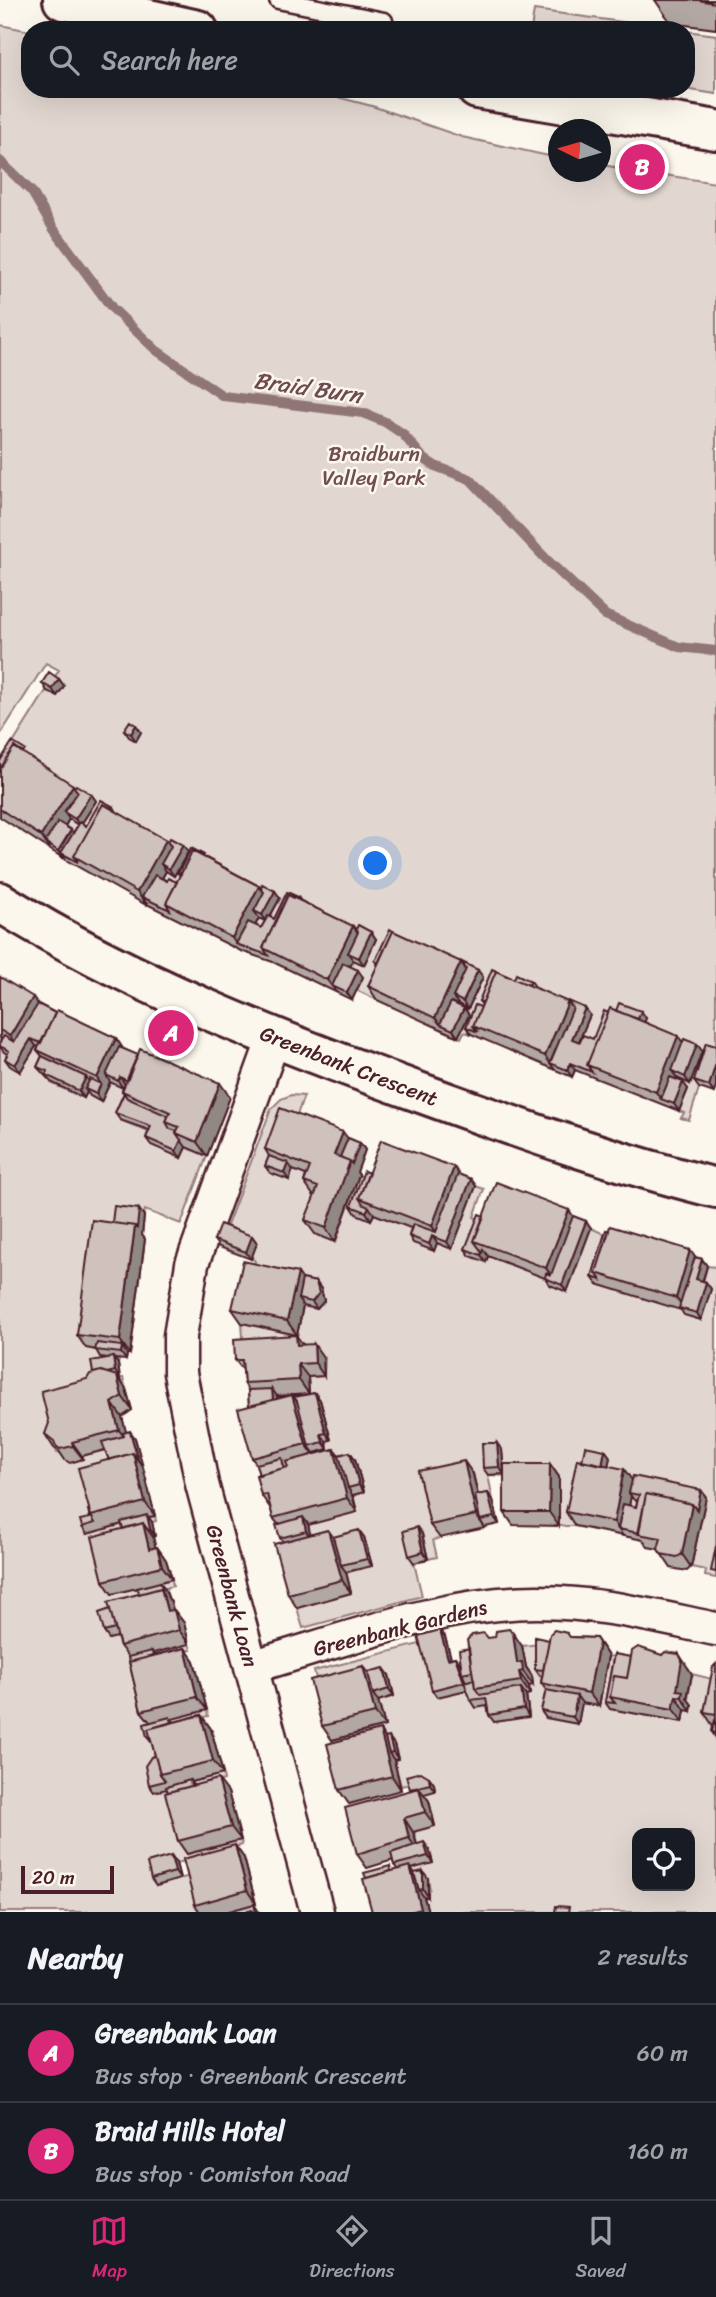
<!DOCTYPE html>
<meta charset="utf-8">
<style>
:root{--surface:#171b24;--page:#242831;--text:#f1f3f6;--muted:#9ea1a6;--line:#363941;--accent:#db2777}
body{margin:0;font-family:Sriracha,sans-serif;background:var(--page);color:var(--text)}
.controls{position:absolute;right:21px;bottom:21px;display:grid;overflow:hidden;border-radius:14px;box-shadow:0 7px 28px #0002}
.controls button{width:63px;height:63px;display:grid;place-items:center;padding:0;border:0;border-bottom:2px solid var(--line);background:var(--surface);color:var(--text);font:35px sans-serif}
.compass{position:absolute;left:548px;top:119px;width:63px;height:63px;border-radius:50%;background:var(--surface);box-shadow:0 7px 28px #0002;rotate:275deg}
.scale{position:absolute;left:21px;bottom:18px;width:93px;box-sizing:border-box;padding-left:7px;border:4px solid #4a1f2b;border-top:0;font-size:19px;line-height:24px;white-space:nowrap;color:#4a1f2b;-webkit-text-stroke:5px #fbf7ec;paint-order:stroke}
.you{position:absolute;left:376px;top:864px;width:24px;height:24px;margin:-18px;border:5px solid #fff;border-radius:50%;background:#1a73e8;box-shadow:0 0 0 10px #1a73e833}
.badge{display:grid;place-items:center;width:46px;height:46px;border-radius:50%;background:var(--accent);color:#fff;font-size:23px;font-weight:700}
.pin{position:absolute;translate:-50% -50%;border:4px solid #fff;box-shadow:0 2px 7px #0006}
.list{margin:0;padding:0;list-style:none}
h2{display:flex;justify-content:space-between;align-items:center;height:91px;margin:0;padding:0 28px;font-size:30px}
h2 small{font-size:23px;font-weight:400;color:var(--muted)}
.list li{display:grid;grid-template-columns:46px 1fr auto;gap:21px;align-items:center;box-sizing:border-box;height:98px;padding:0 28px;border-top:2px solid var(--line)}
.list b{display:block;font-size:26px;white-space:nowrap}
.list p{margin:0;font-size:23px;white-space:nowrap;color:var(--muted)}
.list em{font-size:23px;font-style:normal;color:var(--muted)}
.icon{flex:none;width:38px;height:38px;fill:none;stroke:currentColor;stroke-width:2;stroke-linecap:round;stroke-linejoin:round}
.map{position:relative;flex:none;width:716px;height:1912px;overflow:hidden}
.search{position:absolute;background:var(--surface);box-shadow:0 7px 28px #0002;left:21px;right:21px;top:21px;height:77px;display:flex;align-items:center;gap:18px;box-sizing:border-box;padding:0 24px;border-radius:28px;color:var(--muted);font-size:26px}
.sheet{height:287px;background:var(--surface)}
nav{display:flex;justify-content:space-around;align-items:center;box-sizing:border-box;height:98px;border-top:2px solid var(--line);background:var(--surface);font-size:19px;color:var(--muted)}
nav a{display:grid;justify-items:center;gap:4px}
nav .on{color:var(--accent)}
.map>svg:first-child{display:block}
.green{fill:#e2d7d0;stroke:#967b7e;stroke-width:2;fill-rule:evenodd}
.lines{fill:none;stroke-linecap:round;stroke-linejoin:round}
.stream{stroke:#907477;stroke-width:10}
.service-casing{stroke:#4a1f2b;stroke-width:21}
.minor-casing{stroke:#4a1f2b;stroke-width:37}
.tertiary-casing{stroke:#4a1f2b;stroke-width:44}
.primary-casing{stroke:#4a1f2b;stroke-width:44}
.service{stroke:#fbf7ec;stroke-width:16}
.minor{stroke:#fbf7ec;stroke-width:32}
.tertiary{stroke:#fbf7ec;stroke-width:38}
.primary{stroke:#fbf7ec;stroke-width:38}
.wall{fill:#b2a7a2;stroke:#4a1f2b;stroke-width:2;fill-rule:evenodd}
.shaded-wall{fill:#918884;stroke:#4a1f2b;stroke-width:2}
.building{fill:#cfc2bc;stroke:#4a1f2b;stroke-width:2}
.labels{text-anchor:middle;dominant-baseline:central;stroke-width:5;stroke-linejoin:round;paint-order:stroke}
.park-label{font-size:21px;fill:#704d54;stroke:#fbf7ec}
.street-label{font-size:21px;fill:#4a1f2b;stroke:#fbf7ec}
.water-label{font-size:23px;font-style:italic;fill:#6d4a51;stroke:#fbf7ec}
</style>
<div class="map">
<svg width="716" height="1912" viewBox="0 0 716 1912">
<rect width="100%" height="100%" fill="#fbf7ec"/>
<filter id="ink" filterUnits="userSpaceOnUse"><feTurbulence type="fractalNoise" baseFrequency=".0143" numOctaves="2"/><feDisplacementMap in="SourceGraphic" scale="14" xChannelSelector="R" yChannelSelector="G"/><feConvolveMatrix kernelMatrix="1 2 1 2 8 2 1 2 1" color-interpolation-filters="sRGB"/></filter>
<g filter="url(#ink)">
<path class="green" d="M534,10L681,30H531Z
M0,25L30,31V89H306L372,106L462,137L558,158V172H600L601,165L716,183V1051L711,1050L689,1120L681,1118L684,1113L679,1111L688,1089L675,1084L677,1078L690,1083L641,1031L646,1018L598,1046H577L590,1015L471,1034L464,1032L461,1038L458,1037L468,1015L456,1009L458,1004L468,1008L390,973L377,1000L356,990L348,970L353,960L364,964L376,939L266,935L253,929L259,918L267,922L280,898L160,882L166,871L174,876L187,852L66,860L63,858L76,837L63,829L69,819L79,826L0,764L59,670L46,663L0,735Z
M686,31L716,35V94L684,89Z
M0,1038L9,1043L20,1072L36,1046L52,1053L51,1083L83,1098L91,1084L101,1101L111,1082L138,1090L120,1120L207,1156L181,1224L145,1210L102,1350L101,1357L119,1360L118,1364L99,1382L123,1378L126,1389L54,1444L57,1453L82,1459V1456L107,1449C114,1474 99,1511 87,1534L155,1516L156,1521L127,1529L112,1594L172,1579L173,1586L142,1595L123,1635L130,1659L189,1644L191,1650L133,1665L139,1675L152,1724L207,1710L208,1716L150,1731L158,1742L154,1791L223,1774L224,1780L172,1794L188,1854L241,1840L242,1845L152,1870L156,1886L193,1875L203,1912H0Z
M291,1095L304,1096L294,1123L293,1170L319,1180L328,1201L315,1234L336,1242L359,1175L369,1178L374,1214L418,1231L434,1250L437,1243L452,1249L476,1186L484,1189L474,1217L484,1221L485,1262L488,1256L551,1280L566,1292L591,1228L611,1237L597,1284L686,1311L685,1315L701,1320V1286L707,1266L716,1267V1578L705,1576L706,1570L691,1567L705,1497L634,1500L644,1502L641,1514L575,1526H559V1478L488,1475L493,1500L480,1503L473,1474L428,1484L440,1538L433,1540L437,1557L428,1559L421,1535L408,1538L422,1596L303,1628L297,1608L351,1593L346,1573L372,1565L364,1537L284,1558L308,1524L357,1511L353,1496L364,1492L355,1460L290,1477L286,1465L315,1457L314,1453L327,1449L326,1441L330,1439L320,1400L278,1409L277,1396L308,1394V1377L324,1376L325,1357L244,1352L242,1323L303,1306L317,1309L324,1301L321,1289L252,1275L255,1261L225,1231L271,1109L281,1099Z
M423,1643L468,1689L459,1658L464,1657L480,1678L476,1707L491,1705L494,1722L529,1716L526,1695L530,1694L522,1646L540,1644L578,1723L582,1703L599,1706L608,1656L619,1658L611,1709L683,1722L685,1710L691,1711L687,1704L692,1674L716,1680V1912H428L424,1898L428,1896L427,1891L430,1889L428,1878L398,1885L419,1852C411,1825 413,1804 426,1780L401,1786L394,1760L336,1757L332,1740L384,1726L378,1701L394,1696L320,1693L314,1671ZM637,1833H690V1886H637Z"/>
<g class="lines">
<path class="stream" d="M0,161L32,192L53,228L112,308L156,350L223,396L363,413L385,422L403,434L423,458L435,466L470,479L548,561L605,615L679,647L716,651"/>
<g class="service-casing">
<path id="service" d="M278,0L384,21L386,30"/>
</g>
<g class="minor-casing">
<path id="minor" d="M274,1038L192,1264L180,1336V1373L202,1484L317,1912
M251,1667C342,1641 442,1602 537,1602C598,1602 657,1617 716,1629"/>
</g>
<g class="tertiary-casing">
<path id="tertiary" d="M0,902C133,985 277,1041 424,1094C520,1129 616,1163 716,1188"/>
</g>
<g class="primary-casing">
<path id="primary" d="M63,0L198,30
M477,89L716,130"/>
</g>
<use href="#service" class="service"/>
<use href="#minor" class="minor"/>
<use href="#tertiary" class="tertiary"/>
<use href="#primary" class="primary"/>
</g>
<path class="wall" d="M655,0H716V29L671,23Z
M59,679L64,686L57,696L47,691L42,683Z
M136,725L141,732L136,741L129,737L124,730Z
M30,757L74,787L91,794L96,801L82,823L86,826L114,807L117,812L168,842L188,852L174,876L166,871L162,878L167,881L177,882L180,876L178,873L206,858L259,886L261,888L275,891L280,898L270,916L274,919L298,897L301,901L356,929L371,932L376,939L364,965L353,960L350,966L363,977L352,1000L273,962L241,951L147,904L146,905L66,860L64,856L63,858L0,817V761ZM69,819L78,825L73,833L65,826ZM259,918L265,921L261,928L255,925Z
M375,961L462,963L483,977L468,1009L458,1004L457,1005L464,1008L469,1015L458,1037L377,1000L368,986L378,965Z
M0,977L38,1004L55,1013L116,1038L123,1049L230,1097L207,1156L186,1147L181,1158L151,1145L146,1138L149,1130L120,1120L115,1113L124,1093L122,1091L123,1088L110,1082L101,1102L90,1096L87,1092L84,1098L51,1082L37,1067L42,1056L37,1050L39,1047L36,1046L20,1072L10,1066L5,1059L7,1054L4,1052L0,1047V1042L2,1039L0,1038Z
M514,979L531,981L536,988L590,1015L578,1042L593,1039L608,1012L616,1011H641L646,1018L644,1022L702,1051L690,1084L677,1078L676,1079L688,1089L679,1111L575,1070L572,1077L471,1034L466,1027L481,1007L482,1005L479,1001Z
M706,1043L714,1093L699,1088L694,1081Z
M348,1138L360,1143L365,1150L357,1172L359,1175L335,1242L315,1234L305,1220L315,1196L313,1195L304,1182L306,1175L293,1170L289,1180L270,1173L265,1166L269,1156L265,1149Z
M454,1167L458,1174L471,1179L476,1186L452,1249L437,1243L434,1251L413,1243L409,1236L411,1228L374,1214L371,1220L356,1214L351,1206L369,1173Z
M144,1216L142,1235L145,1239L130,1354H127L126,1360L114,1359L118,1364L120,1379H119L126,1389L132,1410L122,1417L126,1432L135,1438L155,1516L148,1517L152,1522L155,1536L153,1537L155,1547H157L166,1560L172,1579L160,1582L165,1589L173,1610H174L184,1623L189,1644L153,1653L155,1655L185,1648L194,1661L207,1710L172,1719L174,1722L201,1715L211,1729L223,1774L191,1782L193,1785L228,1792L241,1840L187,1854L178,1841L167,1789L154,1792L149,1785L155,1756L152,1743L147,1737L150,1722L141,1711L128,1657L120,1646L117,1637L109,1639L104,1632L110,1609L139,1594L137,1588L112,1594L103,1581L123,1529L122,1524L87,1534L82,1527L90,1518L89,1510L109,1460L105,1450L82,1456L83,1459L70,1463L65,1460L59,1451L54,1448L45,1434L87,1379L108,1358L100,1357L96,1350L86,1348L77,1335L112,1223Z
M484,1216H573L586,1221L591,1228L567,1292L550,1285L545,1278L488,1256L486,1262L470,1256L465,1249Z
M606,1230L702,1259L707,1266L703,1281L711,1289L701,1320L684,1315L681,1310L597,1284L592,1277Z
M252,1236L257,1243L251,1259L219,1247L214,1240Z
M302,1279L316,1282L321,1289L324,1301L317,1309L303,1306L297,1335L242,1323L232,1309Z
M303,1344L323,1357L324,1376L308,1377L309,1394L292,1395L294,1397L315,1393L320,1400L331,1440L326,1441L328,1449L314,1453V1454L334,1449L339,1455L350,1452L355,1459L364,1492L353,1495L357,1512L308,1525L310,1535L328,1530L333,1537H364L372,1566L346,1572L351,1593L297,1608L288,1594L283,1542L280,1538L278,1524L273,1518L271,1509L261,1495L259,1475L256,1464L252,1458L248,1390L244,1383L243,1370L235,1360ZM292,1395L277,1399V1396Z
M502,1450L504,1474L488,1475L483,1468Z
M605,1450L610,1457L608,1466L632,1480L701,1490L706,1497L691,1567L687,1571L671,1568L658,1549L648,1547L643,1540L575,1526L566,1512L582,1461ZM631,1496L634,1500L637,1501L636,1507L629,1505Z
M550,1464L559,1477V1526L513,1525L504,1512Z
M473,1474L478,1495L488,1493L493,1500L499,1524L485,1527V1528L440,1538L430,1525Z
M422,1534L428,1559L414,1563L409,1556Z
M445,1637L451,1658L455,1657L460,1664L469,1648L488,1638L522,1646L526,1667L532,1676L533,1685L529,1686L530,1694L526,1695L529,1717L494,1722L489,1715L487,1706L476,1708L471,1700L467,1690L437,1697L432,1690Z
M570,1637L596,1638L608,1656L599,1706L581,1703L578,1724L546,1718L541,1711L546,1690L541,1683L542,1676H540L535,1669L549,1640Z
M614,1654L688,1668L692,1674L687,1698L692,1705L691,1711L685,1710L683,1722L610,1709L605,1702Z
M716,1664V1738L712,1732L713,1726L704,1712Z
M363,1666L368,1672L389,1675L394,1696L378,1701L385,1726L332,1740L322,1726Z
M386,1738L394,1744L398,1759L394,1760L401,1790L349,1804L339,1790Z
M429,1777L434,1784L435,1791L424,1794L429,1801L435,1826L413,1832L417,1845L429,1849L433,1863L411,1869L414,1873L428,1878V1897H424L428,1912H372L393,1871L398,1870L394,1865L393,1860L367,1868L357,1854L410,1790Z
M171,1856L176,1863L180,1879L156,1886L151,1879Z
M244,1858L256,1904H254L259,1912H200L195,1905Z"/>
<path class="shaded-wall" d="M59,679L64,686L57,696L52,689Z
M136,725L141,732L136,741L131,734Z
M73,785L83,799L64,812L69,819L52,847L45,842L50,849L41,836Z
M91,794L96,801L80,826L75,819Z
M71,830L76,837L61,853L64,856L63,858L58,851Z
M166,840L176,853L161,864L166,871L149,900L142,897L147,904L146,905L137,892Z
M183,845L188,852L174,876L169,869Z
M259,886L269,899L254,911L259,918L244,947L236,944L232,938Z
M275,891L280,898L267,922L262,915Z
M353,926L363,940L348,953L353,960L339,989L332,986L337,993L327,980Z
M371,932L376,939L364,965L359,958Z
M461,962L470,976L453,997L458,1004L447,1027L440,1024L435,1018Z
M358,970L363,977L352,1000L347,993Z
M478,970L483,977L468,1009L463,1002Z
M33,997L43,1011L19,1049L10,1036Z
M568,1002L578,1015L550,1063L555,1070L545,1056Z
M464,1008L469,1015L458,1037L453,1030Z
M585,1008L590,1015L577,1046L572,1039Z
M641,1011L646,1018L641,1031L636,1023Z
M678,1036L688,1049L672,1071L677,1078L668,1101L661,1099L656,1092Z
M116,1038L125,1052L106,1075L110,1082L101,1102L96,1094L101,1084L97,1078Z
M31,1039L36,1046L20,1072L15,1065Z
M697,1044L702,1051L690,1084L685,1077Z
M570,1063L575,1070L572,1077L567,1070Z
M716,1063V1087L714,1093L709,1086Z
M86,1077L91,1084L85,1089L87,1092L84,1098L79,1091Z
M120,1077L125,1084L123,1088L118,1081Z
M683,1082L688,1089L679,1111L674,1104Z
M220,1083L230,1097L207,1156L197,1142Z
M343,1132L353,1145L338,1162L334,1155Z
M181,1140L186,1147L181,1158L176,1151Z
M360,1143L365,1150L357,1172L359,1175L335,1242L326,1228L350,1161Z
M288,1163L293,1170L289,1180L284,1173Z
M454,1167L463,1181L441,1239L432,1226Z
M471,1179L476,1186L452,1249L447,1242Z
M369,1207L374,1214L371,1220L366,1212Z
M139,1209L144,1216L142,1235L145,1239L130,1354L120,1340L135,1226Z
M569,1210L578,1223L556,1282L546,1268Z
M586,1221L591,1228L567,1292L562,1285Z
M252,1236L257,1243L251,1259L246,1252Z
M432,1236L437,1243L434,1251L429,1244Z
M483,1249L488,1256L486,1262L481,1255Z
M690,1250L700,1264L684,1309L676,1298Z
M702,1259L707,1266L701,1286L696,1279Z
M298,1273L307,1286L298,1299L303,1306L297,1335L287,1321Z
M316,1282L321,1289L324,1301L317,1309L312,1302Z
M706,1282L711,1289L701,1320L697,1313Z
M296,1335L306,1349L297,1345Z
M314,1344L323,1357L324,1376L315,1363Z
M122,1346L127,1354L126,1360L121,1353Z
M113,1357L118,1364L120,1379L115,1371Z
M298,1364L308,1377L309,1394L299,1380Z
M117,1376L126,1389L132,1410L122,1396Z
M272,1389L277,1396L278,1409L273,1402Z
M315,1393L320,1400L331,1440L326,1433Z
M292,1395L302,1408L309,1446L314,1453L315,1457L306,1444Z
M112,1403L122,1417L129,1443L119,1430Z
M130,1431L135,1438L143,1467L138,1460Z
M321,1434L326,1441L328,1449L323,1442Z
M72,1442L82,1456L83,1459L73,1446Z
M497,1443L502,1450L504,1474L499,1467Z
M334,1449L344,1463L348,1488L352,1495L357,1512L347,1498Z
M605,1450L610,1457L606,1477L601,1470Z
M350,1452L355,1459L364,1492L359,1485Z
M133,1453L143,1467L155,1516L145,1502Z
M464,1461L473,1474L483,1519L480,1520L485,1528L476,1515Z
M550,1464L559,1477V1526L549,1512Z
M624,1469L634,1483L629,1493L631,1496L624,1530L618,1529L623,1536L614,1522Z
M701,1490L706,1497L691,1567L682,1554L692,1504Z
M488,1493L493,1500L499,1524L494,1517Z
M147,1515L152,1522L155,1536L150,1529Z
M303,1517L308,1524L311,1538L306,1531Z
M143,1523L153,1537L159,1562L149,1549Z
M417,1527L422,1534L428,1559L423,1552Z
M328,1530L338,1544L341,1565L346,1572L351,1593L342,1580Z
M359,1530L364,1537L372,1566L367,1559Z
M157,1547L166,1560L172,1579L162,1566Z
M160,1582L165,1589L168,1598L171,1602L177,1625L167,1611Z
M174,1610L184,1623L189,1644L179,1630Z
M440,1630L445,1637L453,1666L448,1659Z
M513,1633L522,1646L526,1667L532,1676L533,1685L517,1663Z
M599,1643L608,1656L599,1706L589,1693Z
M185,1648L194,1661L207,1710L197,1697Z
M679,1654L692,1674L687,1698L692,1705L691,1711L677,1690Z
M455,1657L460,1664L462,1673L469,1689L464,1682Z
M363,1666L373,1679V1694L378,1701L385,1726L375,1713Z
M384,1668L389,1675L394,1696L389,1689Z
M519,1672L529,1686L530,1694L521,1681Z
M521,1688L526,1695L529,1717L524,1709Z
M577,1696L582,1703L578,1724L573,1717Z
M676,1696L685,1710L683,1722L673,1709Z
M201,1715L211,1729L223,1774L213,1761Z
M380,1730L389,1743V1753L394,1760L401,1790L392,1776Z
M389,1737L394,1744L398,1759L393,1752Z
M429,1777L434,1784L435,1791L430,1784Z
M218,1779L228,1792L241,1840L231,1827Z
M419,1788L429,1801L435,1826L425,1812Z
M404,1818L413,1832L419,1852L409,1838Z
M424,1842L429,1849L433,1863L428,1856Z
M235,1845L244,1858L256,1904L247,1890Z
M171,1856L176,1863L180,1879L175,1872Z
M410,1866L419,1880V1890L424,1897L428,1912H423L421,1909Z
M423,1871L428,1878V1897L423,1889Z"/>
<path class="building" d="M698,0H716V3Z
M49,672L59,679L52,689L42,683Z
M130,721L136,725L131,734L124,730Z
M12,742L25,750L23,753L14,747L0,769V761Z
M14,747L73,785L41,836L0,809V769Z
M76,785L91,794L75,819L64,812L78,792L74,787Z
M101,800L114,807L113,809L103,804L74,856L78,862L61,853L80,822L86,826Z
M103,804L166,840L137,892L74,856Z
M58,822L71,830L58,851L45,842Z
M170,838L183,845L169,869L161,864L171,846L168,842Z
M191,848L204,855L203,857L192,851L181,874L178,873Z
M192,851L259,886L232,938L166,903Z
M155,875L167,881L168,878L177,882L166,903L170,910L142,897Z
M262,884L275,891L262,915L254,911L264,892L261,888Z
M287,892L298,897V899L288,895L263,948L268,955L236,944L248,922L261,928L268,916L274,919Z
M288,895L353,926L327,980L263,948Z
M358,925L371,932L359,958L348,953L358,932L356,929Z
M390,929L393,931L378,963L375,961Z
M393,931L461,962L435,1018L368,986Z
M462,962L478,970L463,1002L453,997L466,969Z
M343,963L358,970L347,993L332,986Z
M492,969L507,976L496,971L483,1002L479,1001Z
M496,971L568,1002L545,1056L473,1026Z
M516,974L531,981L529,985L514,979Z
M0,977L33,997L10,1036L0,1030Z
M568,1001L585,1008L572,1039L580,1042L583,1035L593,1039L604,1011L608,1013L587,1065L592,1072L570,1063L567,1070L550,1063L573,1008L568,1002L566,1005Z
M451,1002L464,1008L453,1030L440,1024Z
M619,1003L641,1011L638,1019L616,1011Z
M38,1004L55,1013L41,1043L31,1039L15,1065L5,1059L9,1051L0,1046V1042L4,1036L14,1042Z
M475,1005L481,1007L473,1026L478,1032L466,1027Z
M610,1008L678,1036L656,1092L587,1065Z
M57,1010L116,1038L97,1078L37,1050Z
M684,1039L697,1044L685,1077L672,1071Z
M706,1043L716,1046V1063L709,1086L694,1081Z
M119,1047L138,1055L127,1081L120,1077L118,1081L106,1075Z
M140,1049L220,1083L197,1142L176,1133L179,1127L166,1122L170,1112L122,1091Z
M42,1056L86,1077L79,1091L46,1075L47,1071L37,1067Z
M670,1077L683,1082L674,1104L661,1099Z
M90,1079L101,1084L96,1094L85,1089Z
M124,1093L127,1098L168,1116L166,1122L170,1129L177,1131L176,1133L181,1140L176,1151L146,1138L151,1126L115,1113Z
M280,1108L343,1132L334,1155L350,1161L326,1228L305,1220L318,1187L304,1182L310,1167L265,1149Z
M348,1138L360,1143L352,1164L350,1161L340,1157Z
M381,1140L454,1167L432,1226L359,1198Z
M269,1156L288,1163L284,1173L265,1166Z
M364,1171L369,1173L359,1198L364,1205L369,1207L366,1212L351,1206Z
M458,1174L471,1179L447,1242L432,1236L429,1244L409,1236L413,1224L436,1232Z
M496,1182L569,1210L546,1268L474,1241Z
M114,1206L139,1209L137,1228L135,1226L112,1223Z
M479,1214L484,1216L474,1241L482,1252L481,1255L465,1249Z
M573,1216L586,1221L562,1285L545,1278L546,1273L551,1275Z
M92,1220L135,1226L120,1340L77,1335Z
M220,1224L252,1236L246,1252L214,1240Z
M610,1226L690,1250L676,1298L596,1273Z
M606,1230L609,1231L596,1273L601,1280L592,1277Z
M695,1257L702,1259L696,1279L706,1282L697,1313L679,1308Z
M243,1261L298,1273L287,1321L232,1309Z
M302,1279L316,1282L319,1293L312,1302L298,1299Z
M296,1335L297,1345L314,1344L315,1363L298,1364L299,1380L244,1383L242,1360H235L234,1339Z
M97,1343L122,1346L121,1353L95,1350Z
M113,1357L115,1371L107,1373L101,1371L93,1373L91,1361Z
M101,1371L117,1376L122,1396L112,1403L119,1430L72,1442L73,1446L60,1449L56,1446L54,1441L45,1434L49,1423L41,1391L87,1379L90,1374Z
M272,1389L273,1400L249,1406L248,1390Z
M315,1393L326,1433L321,1434L323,1442L309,1446L297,1401L294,1397Z
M292,1395L306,1444L252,1458L238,1409Z
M130,1431L138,1460L133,1453L109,1460L102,1442L124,1436L123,1433Z
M482,1443H497L499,1467L483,1468Z
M585,1446L605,1450L602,1465L582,1461Z
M334,1449L347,1498L273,1518L267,1494L261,1495L256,1475L288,1467L286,1462Z
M350,1452L359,1485L348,1488L339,1455Z
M133,1453L145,1502L91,1516L78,1468Z
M282,1458L284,1468L259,1475L256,1464Z
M577,1459L624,1469L614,1522L566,1512Z
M464,1461L476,1515L430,1525L418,1471Z
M504,1464H550L549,1512H504Z
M633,1476L701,1490L697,1510L692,1504L646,1494L639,1533L618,1529L623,1504L636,1507L639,1495L629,1493Z
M488,1493L494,1517L480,1520L475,1495Z
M646,1494L692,1504L682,1554L677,1557L661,1554L658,1549L661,1538L638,1534Z
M88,1510H89L91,1516L95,1523L82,1527L80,1520L90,1518Z
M147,1515L150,1529L148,1530L143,1523L123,1529L121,1522Z
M303,1517L306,1531L280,1538L276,1525Z
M143,1523L149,1549L157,1547L162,1566L103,1581L92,1537Z
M417,1527L423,1552L409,1556L403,1531Z
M328,1530L342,1580L288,1594L274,1544Z
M359,1530L367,1559L341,1565L333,1537Z
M716,1546V1572L711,1571Z
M160,1582L163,1591L161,1588L139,1594L137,1588Z
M161,1588L167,1611L174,1610L179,1630L120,1646L108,1602Z
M110,1609L115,1629L104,1632L99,1613Z
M509,1629L513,1633L517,1663L522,1662L523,1671L519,1672L521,1681L475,1688L467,1640L472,1635L484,1633L488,1638L495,1637L496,1631Z
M440,1630L448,1659L455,1657L464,1682L432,1690L418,1636Z
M554,1630L567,1633L570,1637L596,1638L599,1643L589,1693L541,1683L550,1634Z
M535,1637L549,1640L543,1670L535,1669Z
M638,1647L662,1655L665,1652L679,1654L682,1660L677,1690L683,1691L682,1697L676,1696L673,1709L610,1697L614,1676L627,1678L632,1651Z
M185,1648L197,1697L141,1711L129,1662Z
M469,1648L472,1671L462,1673L459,1650Z
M152,1651L153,1656L129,1662L131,1669L128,1657Z
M614,1654L631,1657L627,1678L614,1676L610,1697L615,1703L605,1702Z
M716,1664V1714L704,1712L713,1667Z
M363,1666L375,1713L322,1726L310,1680Z
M384,1668L389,1689L373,1694L368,1672Z
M474,1679L475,1688L480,1695L521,1688L524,1709L489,1715L486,1698L471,1700L464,1682Z
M546,1690L577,1696L573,1717L541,1711Z
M201,1715L213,1761L160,1774L148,1729Z
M170,1717L172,1722L148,1729L150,1736L147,1737L144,1724Z
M715,1720H716V1733L712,1732Z
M380,1730L392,1776L339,1790L327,1744Z
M389,1737L393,1752L389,1753L385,1738Z
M155,1756L160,1774L165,1781L149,1785L145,1766L151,1757Z
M421,1772L429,1777L430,1784L410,1789L406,1776Z
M218,1779L231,1827L178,1841L165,1793Z
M190,1780L191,1786L168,1792L166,1787Z
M419,1788L425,1812L404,1818L409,1838L357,1854L345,1808Z
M424,1842L428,1856L394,1865L391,1853Z
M235,1845L247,1890L195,1905L183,1859Z
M171,1856L175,1872L151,1879L147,1863Z
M390,1866L391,1871L366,1878L364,1873Z
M410,1866L421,1909L410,1912H372L363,1879Z
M423,1871V1889L419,1890L414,1873Z
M254,1904L256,1912H254L252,1910L245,1912H230L229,1911Z
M556,1906L569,1907L568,1912H555Z"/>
</g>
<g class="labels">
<g class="park-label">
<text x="374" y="454">Braidburn<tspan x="374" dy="24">Valley Park</tspan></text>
</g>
<g class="street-label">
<text transform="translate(349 1066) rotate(21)">Greenbank Crescent</text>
<text transform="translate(232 1596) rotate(75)">Greenbank Loan</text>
<text transform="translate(400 1628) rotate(-14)">Greenbank Gardens</text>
</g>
<g class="water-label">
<text transform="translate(308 388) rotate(8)">Braid Burn</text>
</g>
</g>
</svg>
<div class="controls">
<button><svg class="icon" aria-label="locate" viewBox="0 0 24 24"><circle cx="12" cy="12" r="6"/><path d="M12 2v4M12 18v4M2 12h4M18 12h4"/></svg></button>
</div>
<svg class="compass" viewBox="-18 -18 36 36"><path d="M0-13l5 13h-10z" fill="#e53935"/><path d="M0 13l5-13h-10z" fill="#9ea1a6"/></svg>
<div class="scale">20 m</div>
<div class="you"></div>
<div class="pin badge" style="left:171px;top:1033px">A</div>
<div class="pin badge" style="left:642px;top:167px">B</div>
<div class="search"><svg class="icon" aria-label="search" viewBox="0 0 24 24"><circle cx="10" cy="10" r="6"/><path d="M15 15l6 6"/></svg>Search here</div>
</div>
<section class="sheet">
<h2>Nearby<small>2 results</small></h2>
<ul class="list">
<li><span class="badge">A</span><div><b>Greenbank Loan</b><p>Bus stop · Greenbank Crescent</p></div><em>60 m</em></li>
<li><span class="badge">B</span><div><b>Braid Hills Hotel</b><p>Bus stop · Comiston Road</p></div><em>160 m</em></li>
</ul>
</section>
<nav>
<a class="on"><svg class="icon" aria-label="map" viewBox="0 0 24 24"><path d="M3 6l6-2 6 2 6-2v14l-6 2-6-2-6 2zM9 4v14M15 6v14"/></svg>Map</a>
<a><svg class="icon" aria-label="directions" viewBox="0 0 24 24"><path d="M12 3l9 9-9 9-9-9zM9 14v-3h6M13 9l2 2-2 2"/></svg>Directions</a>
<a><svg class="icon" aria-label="saved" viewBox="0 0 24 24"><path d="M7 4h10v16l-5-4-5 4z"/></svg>Saved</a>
</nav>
